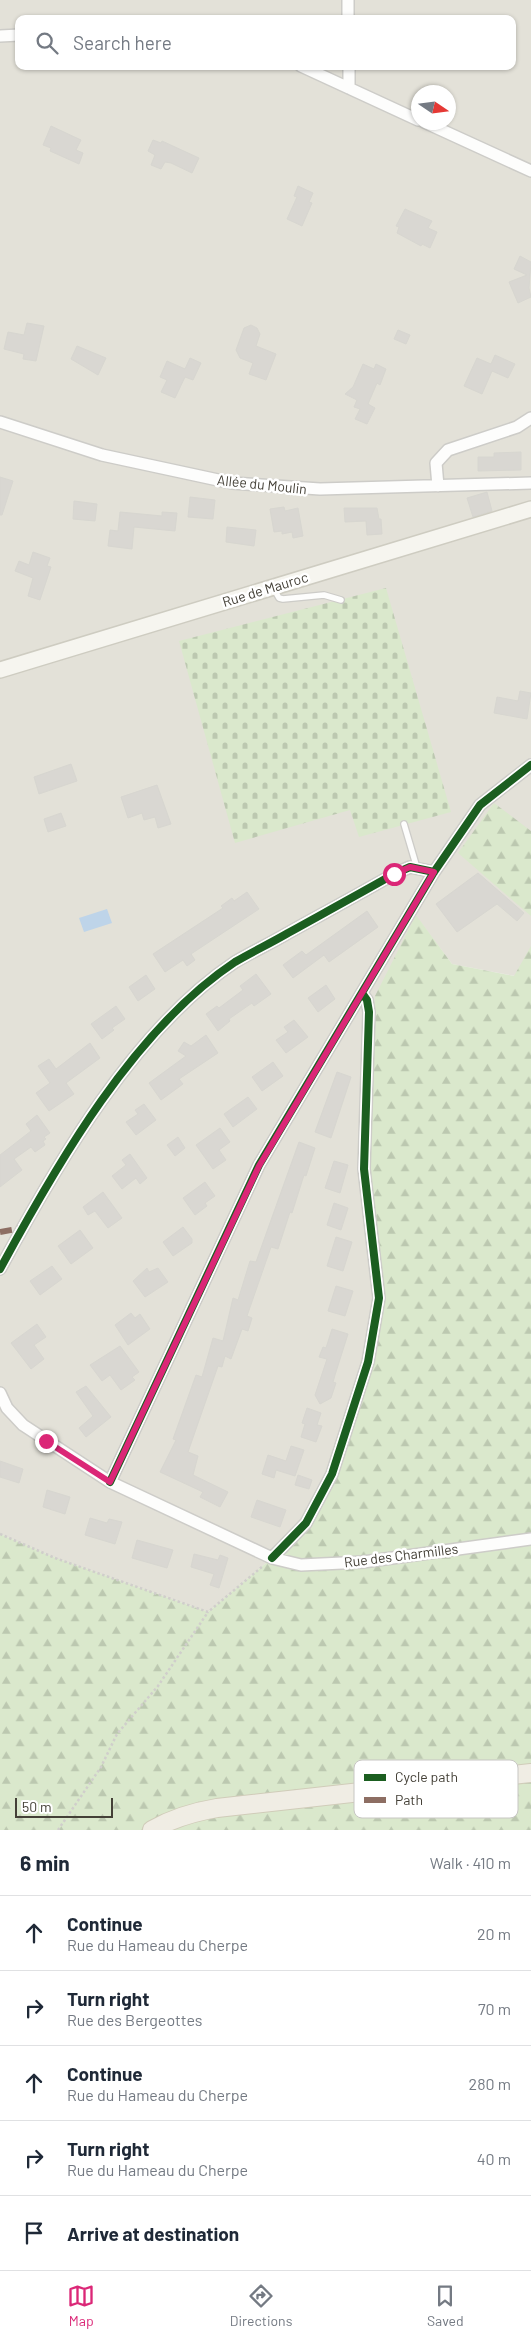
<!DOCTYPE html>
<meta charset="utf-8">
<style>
:root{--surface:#fff;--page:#f6f6f7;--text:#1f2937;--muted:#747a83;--line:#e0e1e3;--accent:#db2777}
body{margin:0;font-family:Barlow,sans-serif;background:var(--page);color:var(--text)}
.compass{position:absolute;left:411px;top:85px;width:45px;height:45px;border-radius:50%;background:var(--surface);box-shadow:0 1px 4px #0004;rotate:103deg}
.scale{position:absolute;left:15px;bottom:12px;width:98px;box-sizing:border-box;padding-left:5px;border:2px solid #444037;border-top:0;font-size:14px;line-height:18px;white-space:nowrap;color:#444037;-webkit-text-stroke:4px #fff;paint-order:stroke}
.stop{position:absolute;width:15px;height:15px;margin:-11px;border:4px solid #db2777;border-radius:50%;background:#fff}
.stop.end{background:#db2777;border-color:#fff;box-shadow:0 1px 5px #0008}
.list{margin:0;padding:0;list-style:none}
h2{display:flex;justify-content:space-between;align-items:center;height:65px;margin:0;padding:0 20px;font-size:21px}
h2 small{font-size:16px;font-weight:400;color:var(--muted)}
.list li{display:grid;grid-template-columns:32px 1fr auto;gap:15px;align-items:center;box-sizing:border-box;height:75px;padding:0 20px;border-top:1px solid var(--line)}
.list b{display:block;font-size:19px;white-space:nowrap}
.list p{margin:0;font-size:16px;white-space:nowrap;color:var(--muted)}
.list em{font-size:16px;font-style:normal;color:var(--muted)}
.icon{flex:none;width:28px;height:28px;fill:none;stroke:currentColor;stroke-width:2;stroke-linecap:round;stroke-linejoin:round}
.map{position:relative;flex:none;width:531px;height:1830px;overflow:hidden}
.search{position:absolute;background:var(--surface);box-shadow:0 1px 4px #0004;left:15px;right:15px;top:15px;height:55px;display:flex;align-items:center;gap:12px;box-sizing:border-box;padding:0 18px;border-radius:10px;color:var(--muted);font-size:19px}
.sheet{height:440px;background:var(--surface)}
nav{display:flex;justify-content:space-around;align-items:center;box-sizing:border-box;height:70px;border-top:1px solid var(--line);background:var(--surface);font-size:14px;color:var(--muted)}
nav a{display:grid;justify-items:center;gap:2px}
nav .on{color:var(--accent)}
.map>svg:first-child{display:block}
.residential{fill:#e3e1d8;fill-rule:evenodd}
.forest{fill:url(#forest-firs)}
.cemetery{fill:url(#cemetery-stones)}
.water{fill:#bed4e9}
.building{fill:#d9d7d2;stroke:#d7d6d0}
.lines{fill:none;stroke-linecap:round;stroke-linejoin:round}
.lane-casing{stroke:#cdccc8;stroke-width:8}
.street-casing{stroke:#cdccc8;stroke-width:14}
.secondary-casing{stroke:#ceccc1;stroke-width:18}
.primary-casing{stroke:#d0ccb9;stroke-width:20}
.path{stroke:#d0cecb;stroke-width:2.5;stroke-dasharray:2.5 2.5;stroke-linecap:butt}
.lane{stroke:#fdfdfc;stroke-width:5.5}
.street{stroke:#fdfdfc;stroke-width:11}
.secondary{stroke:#f6f5ef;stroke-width:15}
.primary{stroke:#f0ede4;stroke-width:18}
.quiet{stroke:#8d6e63;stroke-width:6;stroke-dasharray:12 6;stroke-linecap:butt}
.cycleway-casing{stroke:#fff;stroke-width:11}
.cycleway{stroke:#1b5e20;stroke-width:8}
.route{stroke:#db2777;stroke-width:6}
.labels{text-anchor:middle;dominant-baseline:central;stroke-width:5;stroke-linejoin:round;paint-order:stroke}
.street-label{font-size:14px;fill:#444037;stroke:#fff}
.key{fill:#fff;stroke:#c7c6c3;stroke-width:1}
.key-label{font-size:14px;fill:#444037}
</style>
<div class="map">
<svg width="531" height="1830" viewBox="0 0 531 1830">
<defs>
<pattern id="forest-firs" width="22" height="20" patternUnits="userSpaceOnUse" patternTransform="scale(1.25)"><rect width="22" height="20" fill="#dae8cc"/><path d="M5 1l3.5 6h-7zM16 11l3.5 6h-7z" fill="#bcc8b0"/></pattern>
<pattern id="cemetery-stones" width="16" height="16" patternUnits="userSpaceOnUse" patternTransform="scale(1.25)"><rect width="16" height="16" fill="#dae8cc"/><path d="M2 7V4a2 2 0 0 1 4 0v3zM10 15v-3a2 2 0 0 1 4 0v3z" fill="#bcc8b0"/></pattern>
</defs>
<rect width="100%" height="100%" fill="#efefea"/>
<path class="residential" d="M0,0H531V984L515,976L452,964L416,916L379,1298L368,1362L332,1474L306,1523L272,1558L208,1612L56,1558L0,1534ZM19,19H512V66H19ZM418,92H448V122H418Z"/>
<path class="forest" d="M494,803L531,831V916L458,853Z
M416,915L452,964L514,976L531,946V1830H0V1534L56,1558L208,1612L272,1558L306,1523L332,1474L368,1362L379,1298L364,1169L375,996Z"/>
<path class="cemetery" d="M386,588L451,812L359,837L350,810L235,843L179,641Z"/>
<path class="water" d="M107,909L112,923L84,932L79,918Z"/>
<path class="building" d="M51,126L81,140L76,150L83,153L79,164L50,151L51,148L43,145Z
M153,140L161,143L162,141L199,158L192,173L171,163L165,162L161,169L151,165L155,155L148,151Z
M298,186L313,193L309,202L312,203L302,226L287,219L297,197L294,196Z
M405,209L432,221L428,228L437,232L430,248L422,244L421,246L397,233L399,227L396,226Z
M520,256L531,262L529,288L531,297L518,303L509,282L527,275L514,269Z
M27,323L44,326L36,361L23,359L24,354L4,349L8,332L24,335Z
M251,325L257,328L260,334L256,346L276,354L266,380L249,374L253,363L240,358L236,350L244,328Z
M398,330L410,335L406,344L394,339Z
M77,346L106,358L98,375L71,359Z
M495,355L515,364L508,378L492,371L482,394L464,386L477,358L491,364Z
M190,358L201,363L193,380L185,377L175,398L161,392L167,380L160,377L167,361L185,369Z
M363,364L374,369L376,364L386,369L380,385L377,383L368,404L375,408L367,424L355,419L360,409L354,407L357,400L345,394L353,387Z
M521,452V470L478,471V457H494V453Z
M0,477L13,481L2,515H0Z
M487,492L492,511L473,517L467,498Z
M190,497L215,500L213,519L188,517Z
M74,501L97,504L95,521L73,519Z
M284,507L285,511L298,508L303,536L293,538L292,532L282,534V531L274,532L270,509Z
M344,508H377L379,519H381L382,534L367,535L366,521L345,522Z
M120,512L162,516V512L177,513L175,531L134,527L132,549L108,546L110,530L118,531Z
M227,527L256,530L254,546L226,542Z
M33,552L50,558L47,566L51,567L40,600L28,596L33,578L15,571L19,561L29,565Z
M520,691L531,693L527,719L494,713L497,697L518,701Z
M71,764L77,781L39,794L34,777Z
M157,785L171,824L158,828L155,817L144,820L142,813L128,818L121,797Z
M61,813L66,826L48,832L44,819Z
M478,873L524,913L517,921L497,904L457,932L436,904Z
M247,892L259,909L191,954L195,960L187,966L183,960L165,972L153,954L223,908L221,906L232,898L234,901Z
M367,911L378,927L329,962L324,955L293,978L283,965L302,951L306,955Z
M256,974L271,994L254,1006L252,1003L229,1019L230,1021L218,1031L206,1014L217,1006L219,1008L243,990L240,986Z
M146,975L155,989L138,1001L129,987Z
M326,985L335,999L318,1012L308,998Z
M116,1006L125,1019L112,1028L114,1030L102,1039L91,1024Z
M294,1020L308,1037L286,1053L276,1040L288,1032L284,1027Z
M206,1035L218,1053L179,1079L183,1084L161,1100L149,1083L186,1056L178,1051L184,1042L191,1046Z
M90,1043L100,1058L66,1083L74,1094L49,1111L36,1093L50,1083L38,1066L49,1059L56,1069Z
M273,1062L283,1076L262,1091L252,1077Z
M337,1072L351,1077L331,1138L315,1132Z
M248,1097L257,1109L233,1127L224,1114Z
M144,1104L156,1120L136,1135L126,1122L138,1114L135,1110Z
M37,1115L50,1133L44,1137L46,1139L43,1141L45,1145L35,1152L31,1147L14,1159L22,1170L0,1187V1155L31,1131L26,1124Z
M220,1128L230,1142L219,1150L226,1160L213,1169L196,1145Z
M178,1137L185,1148L175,1156L167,1145Z
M299,1142L315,1148L306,1176L304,1175L292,1213L290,1212L278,1249L271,1247L247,1316L252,1318L248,1331L242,1329L231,1359L225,1356L222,1367L218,1366L188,1452L198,1456L193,1475L228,1492L220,1507L200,1497L203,1492L160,1472L176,1440L173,1439L196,1375L202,1377L213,1338L223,1341L233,1298L238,1300L250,1261L256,1262Z
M130,1154L147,1178L140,1184L136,1178L122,1189L112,1176L126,1165L122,1160Z
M334,1161L348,1165L340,1193L325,1188Z
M205,1182L215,1196L205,1203L207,1206L195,1215L183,1198Z
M103,1192L122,1218L108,1228L95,1211L88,1215L83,1207Z
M334,1203L348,1208L341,1230L327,1225Z
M183,1227L192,1239V1243L173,1256L163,1242Z
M80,1230L93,1248L71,1264L58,1246Z
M336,1237L352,1242L343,1271L327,1266Z
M52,1266L62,1279L40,1295L30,1281Z
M147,1268L149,1272L158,1268L168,1282L145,1297L133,1281Z
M336,1286L353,1291L345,1316L328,1311Z
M131,1313L135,1318L140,1314L150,1329L128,1345L115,1325Z
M37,1324L46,1337L34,1345L44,1359L31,1369L11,1343Z
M332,1329L348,1334L335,1375L333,1382L336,1383L331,1398L320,1404L315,1395L327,1359L319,1357L323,1347L326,1348Z
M120,1346L139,1372L132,1377L135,1380L121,1390L110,1375L102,1381L90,1365Z
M86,1386L111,1417L86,1437L79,1428L93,1416L76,1392Z
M307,1408L321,1413L317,1425L322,1426L316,1442L301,1437L305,1424L302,1423Z
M291,1446L304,1450L295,1476L276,1470L274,1478L262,1474L268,1455L286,1461Z
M0,1461L23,1469L19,1483L0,1477Z
M298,1475L312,1480L309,1489L295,1485Z
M47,1490L70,1497L65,1514L43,1507Z
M257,1500L286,1510L280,1527L251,1517Z
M90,1518L107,1523L109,1519L122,1522L115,1544L85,1535Z
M137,1540L173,1550L167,1568L132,1558Z
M194,1554L218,1560L220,1555L228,1558L219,1588L210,1585L214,1574L191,1567Z"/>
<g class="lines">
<g class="lane-casing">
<path id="lane" d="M274,589L279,598L283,599L324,595L341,600
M404,824L417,868"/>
</g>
<g class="street-casing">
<path id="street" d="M348,0V19
M0,36L19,35
M301,66L418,120
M349,66V88
M424,122L531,171
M0,422L102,455L232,483L320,489L531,483
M438,486L436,463L448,450L517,427L531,418
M0,1269C57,1164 134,1029 235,962C252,952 271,943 288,933C324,913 359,894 394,874L410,867L434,872
M0,1393L7,1408L23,1425L110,1482L272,1558L301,1565L363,1562L531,1539
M110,1482L259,1165L434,872L480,805L531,765
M272,1558L306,1523L332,1474L368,1362L379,1298L364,1169L369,1012L367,1000L362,993"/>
</g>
<g class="secondary-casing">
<path id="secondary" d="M0,670L531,509"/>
</g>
<g class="primary-casing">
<path id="primary" d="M152,1830C173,1818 193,1812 217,1808L531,1773"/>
</g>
<path class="path" d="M0,1534L55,1558L208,1612L263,1566
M58,1830L101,1767L117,1734L158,1686L208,1612"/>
<use href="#lane" class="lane"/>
<use href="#street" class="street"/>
<use href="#secondary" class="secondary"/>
<use href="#primary" class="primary"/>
<path class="quiet" d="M0,1232L22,1228"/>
<g class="cycleway-casing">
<path id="cycleway" d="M0,1269C57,1164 134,1029 235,962C252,952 271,943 288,933C324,913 359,894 394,874L410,867L434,872
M110,1482L259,1165L434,872L480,805L531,765
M272,1558L306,1523L332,1474L368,1362L379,1298L364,1169L369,1012L367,1000L362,993"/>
</g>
<use href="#cycleway" class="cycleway"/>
</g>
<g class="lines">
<path class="route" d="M46,1441L110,1482L259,1166L434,872L410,867L394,874"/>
</g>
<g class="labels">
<g class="street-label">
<text transform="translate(262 484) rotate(6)">Allée du Moulin</text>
<text transform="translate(265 589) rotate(-17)">Rue de Mauroc</text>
<text transform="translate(401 1555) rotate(-7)">Rue des Charmilles</text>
</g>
</g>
<rect x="354" y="1760" width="164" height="58" rx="8" class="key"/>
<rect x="364" y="1774" width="22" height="7" fill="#1b5e20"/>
<rect x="364" y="1797" width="22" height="6" fill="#8d6e63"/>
<g class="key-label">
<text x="395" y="1782">Cycle path</text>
<text x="395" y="1805">Path</text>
</g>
</svg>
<svg class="compass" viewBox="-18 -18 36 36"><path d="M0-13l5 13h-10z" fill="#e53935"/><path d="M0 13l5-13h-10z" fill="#747a83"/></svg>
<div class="scale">50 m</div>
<div class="stop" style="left:394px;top:874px"></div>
<div class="stop end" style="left:46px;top:1441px"></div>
<div class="search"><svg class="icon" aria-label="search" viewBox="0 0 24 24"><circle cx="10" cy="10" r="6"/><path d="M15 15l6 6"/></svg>Search here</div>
</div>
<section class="sheet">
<h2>6 min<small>Walk · 410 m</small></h2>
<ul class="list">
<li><svg class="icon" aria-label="ahead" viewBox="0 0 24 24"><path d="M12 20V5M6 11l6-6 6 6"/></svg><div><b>Continue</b><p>Rue du Hameau du Cherpe</p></div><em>20 m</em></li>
<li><svg class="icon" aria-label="right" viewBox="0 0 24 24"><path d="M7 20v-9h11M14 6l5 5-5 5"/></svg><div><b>Turn right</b><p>Rue des Bergeottes</p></div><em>70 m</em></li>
<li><svg class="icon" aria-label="ahead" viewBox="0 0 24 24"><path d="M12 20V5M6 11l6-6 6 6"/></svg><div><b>Continue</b><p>Rue du Hameau du Cherpe</p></div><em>280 m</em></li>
<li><svg class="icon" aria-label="right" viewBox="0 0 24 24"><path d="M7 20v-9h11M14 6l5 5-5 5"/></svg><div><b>Turn right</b><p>Rue du Hameau du Cherpe</p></div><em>40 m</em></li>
<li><svg class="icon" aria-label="arrive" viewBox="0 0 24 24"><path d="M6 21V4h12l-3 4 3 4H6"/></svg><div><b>Arrive at destination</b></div></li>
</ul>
</section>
<nav>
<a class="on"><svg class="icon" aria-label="map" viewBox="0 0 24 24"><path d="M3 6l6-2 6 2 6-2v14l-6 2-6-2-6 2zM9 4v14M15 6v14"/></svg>Map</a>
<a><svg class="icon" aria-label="directions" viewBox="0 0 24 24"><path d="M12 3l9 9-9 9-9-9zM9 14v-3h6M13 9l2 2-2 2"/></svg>Directions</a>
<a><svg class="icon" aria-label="saved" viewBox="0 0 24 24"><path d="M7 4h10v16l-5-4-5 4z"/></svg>Saved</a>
</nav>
